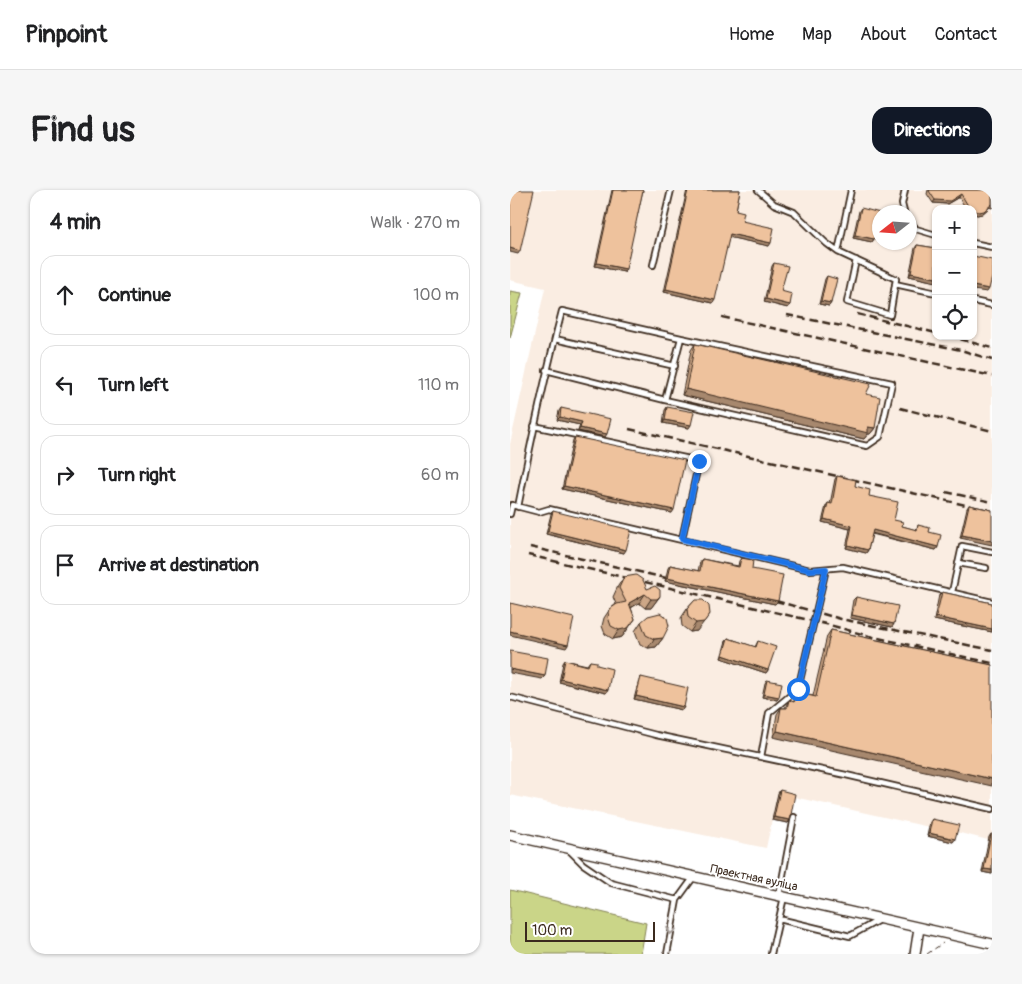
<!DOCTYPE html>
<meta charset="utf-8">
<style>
:root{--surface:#fff;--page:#f6f6f6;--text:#202124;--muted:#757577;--line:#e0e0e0;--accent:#111827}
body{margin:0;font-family:Pangolin,sans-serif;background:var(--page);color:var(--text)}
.controls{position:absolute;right:15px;top:15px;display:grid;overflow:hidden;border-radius:10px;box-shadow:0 1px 4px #0004}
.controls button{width:45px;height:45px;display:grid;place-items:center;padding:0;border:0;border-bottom:1px solid var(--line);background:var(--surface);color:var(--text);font:25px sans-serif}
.compass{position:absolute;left:362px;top:15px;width:45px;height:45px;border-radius:50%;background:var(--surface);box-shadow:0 1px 4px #0004;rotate:253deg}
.scale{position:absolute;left:15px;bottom:12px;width:130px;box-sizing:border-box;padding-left:5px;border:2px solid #3b2a1e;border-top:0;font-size:14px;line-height:18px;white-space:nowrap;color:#3b2a1e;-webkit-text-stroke:4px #fff;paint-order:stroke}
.stop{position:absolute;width:15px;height:15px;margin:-11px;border:4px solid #1a73e8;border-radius:50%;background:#fff}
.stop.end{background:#1a73e8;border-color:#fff;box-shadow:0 1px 5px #0008}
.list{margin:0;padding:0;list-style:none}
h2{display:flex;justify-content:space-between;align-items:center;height:65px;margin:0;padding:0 20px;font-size:21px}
h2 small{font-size:16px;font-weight:400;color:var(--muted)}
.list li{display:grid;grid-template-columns:32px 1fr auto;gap:15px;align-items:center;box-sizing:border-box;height:80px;margin:0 10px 10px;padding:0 10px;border:1px solid var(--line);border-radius:15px}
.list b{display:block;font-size:19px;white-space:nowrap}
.list em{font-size:16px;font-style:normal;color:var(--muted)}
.icon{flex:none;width:28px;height:28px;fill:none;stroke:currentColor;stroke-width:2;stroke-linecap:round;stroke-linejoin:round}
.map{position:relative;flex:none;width:482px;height:764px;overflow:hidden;border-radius:15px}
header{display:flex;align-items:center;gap:30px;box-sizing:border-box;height:70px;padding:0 25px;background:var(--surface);border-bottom:1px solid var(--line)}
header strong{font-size:24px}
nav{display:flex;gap:28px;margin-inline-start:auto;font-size:18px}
.intro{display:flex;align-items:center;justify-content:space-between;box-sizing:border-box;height:120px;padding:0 30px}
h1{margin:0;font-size:35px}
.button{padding:12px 22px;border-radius:15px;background:var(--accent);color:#fff;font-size:18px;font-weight:700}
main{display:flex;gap:30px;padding:0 30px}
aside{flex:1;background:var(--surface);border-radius:15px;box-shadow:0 1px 4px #0004}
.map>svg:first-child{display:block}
.built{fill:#faede2;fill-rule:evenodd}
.green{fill:#cad588;stroke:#828053}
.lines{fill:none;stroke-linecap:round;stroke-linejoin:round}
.service-casing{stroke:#3b2a1e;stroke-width:8}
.minor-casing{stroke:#3b2a1e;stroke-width:12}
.path{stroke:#3b2a1e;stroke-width:1;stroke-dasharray:5 4;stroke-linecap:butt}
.service{stroke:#fff;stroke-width:4.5}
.minor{stroke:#fff;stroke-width:9}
.rail{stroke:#3b2a1e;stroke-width:2.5;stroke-dasharray:8 4;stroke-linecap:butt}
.wall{fill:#cda787;stroke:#3b2a1e}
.shaded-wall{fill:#a7886e;stroke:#3b2a1e}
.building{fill:#eec29d;stroke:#3b2a1e}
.oneway{stroke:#a79f9a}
.route{stroke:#1a73e8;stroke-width:6}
.labels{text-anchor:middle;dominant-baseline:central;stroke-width:4;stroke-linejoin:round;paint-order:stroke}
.street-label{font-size:12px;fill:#3b2a1e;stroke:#fff}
</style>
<header>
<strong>Pinpoint</strong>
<nav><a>Home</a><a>Map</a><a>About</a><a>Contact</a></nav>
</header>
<div class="intro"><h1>Find us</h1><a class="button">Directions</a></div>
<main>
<aside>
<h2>4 min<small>Walk · 270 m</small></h2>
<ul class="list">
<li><svg class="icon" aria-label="ahead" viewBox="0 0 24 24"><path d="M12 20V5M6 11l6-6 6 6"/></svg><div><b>Continue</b></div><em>100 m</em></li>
<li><svg class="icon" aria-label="left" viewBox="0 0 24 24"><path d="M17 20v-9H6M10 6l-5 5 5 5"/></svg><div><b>Turn left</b></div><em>110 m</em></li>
<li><svg class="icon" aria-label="right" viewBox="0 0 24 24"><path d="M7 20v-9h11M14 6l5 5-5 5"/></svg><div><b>Turn right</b></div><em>60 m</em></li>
<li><svg class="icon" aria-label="arrive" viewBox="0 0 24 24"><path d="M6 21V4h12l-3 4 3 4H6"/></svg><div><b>Arrive at destination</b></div></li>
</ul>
</aside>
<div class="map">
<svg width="482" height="764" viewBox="0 0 482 764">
<rect width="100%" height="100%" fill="#fff"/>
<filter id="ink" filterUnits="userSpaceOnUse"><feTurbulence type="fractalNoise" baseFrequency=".02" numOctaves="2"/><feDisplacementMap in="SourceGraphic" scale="10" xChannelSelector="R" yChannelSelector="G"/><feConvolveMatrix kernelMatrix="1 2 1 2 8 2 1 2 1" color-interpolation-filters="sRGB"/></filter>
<g filter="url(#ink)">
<path class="built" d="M0,0H482V684L472,682L478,650L446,642L443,652L417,646L419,637L284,607L262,630L256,658L0,605V254L35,98L0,90ZM426,19H463V146H426ZM370,22H400V52H370Z"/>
<path class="green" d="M0,101L12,103L0,148Z
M0,700L136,733L131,764H0Z"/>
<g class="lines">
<g class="service-casing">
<path id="service" d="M248,0L264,14L284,22L316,53L328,62L341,0
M394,22L392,14L395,0
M400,31L406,39L426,45
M463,53L482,57
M328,62L386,89L380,125L337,112L346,70
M143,75L161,0
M385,94L426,103
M463,111L482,115
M45,149L165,176
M155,210L357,256L370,247L382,193L171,148
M24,236L189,271L172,349
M8,317C21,251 35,186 52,121L171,148L155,210L36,180
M0,324L2,315L29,322L39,319L300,380L333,377L482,412
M448,373L476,378
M442,402L452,356L482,362
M0,507L146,545L336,585L482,619
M251,567L259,523L288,499L316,379
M59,660L73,674L101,693L167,710
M269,706L284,627
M269,729L340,746L369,730
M157,764L167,710L183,688
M261,764L274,707"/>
</g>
<g class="minor-casing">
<path id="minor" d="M0,645L482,754
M405,764L409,738"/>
</g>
<path class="path" d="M417,764L433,753"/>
<use href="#service" class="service"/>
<use href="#minor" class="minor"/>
<path class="rail" d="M347,124L426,143
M277,125L451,160L482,170
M212,127L482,186
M439,146L482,158
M390,218L482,241
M119,239L482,321
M436,302L482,312
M20,357L156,388
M18,365L316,434L359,446L482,473
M266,411L331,429L482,460"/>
</g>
<path class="wall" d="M102,0H133L114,82L85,76Z
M177,0H230L226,20L232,31L259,56L219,47L203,113L154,102Z
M418,0H480L482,3V18L480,17L472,24L467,25L463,19H456L449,7L437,14L423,13L417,4Z
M351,18L364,49L362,52L343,48L349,21Z
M407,55L426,58V92L399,86L405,58Z
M264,73L271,101L280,115L278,118L254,112L262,76Z
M317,86L321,113L319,116L309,114L315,89Z
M185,154L356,204L365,238L360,244H358L354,249L172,205L181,160Z
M157,217L179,238L153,233L155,220Z
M51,218L95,247L68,241L70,235L47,230L49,221Z
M65,247L162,323L52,299L63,250Z
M327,286L345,296L359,306L384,330L392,336L406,340L408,335L419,342L428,357L426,360L362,344L358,360L356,363L336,358L340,339L312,332L316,316L318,313L320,314L325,289Z
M459,315L482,320L450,348L457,318Z
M43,321L114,363L36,344L41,324Z
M231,368L242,379L265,414L155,391L158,378L160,375L188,381L190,372L192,369L228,376L229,371Z
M114,387L150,406L141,418H135L129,413L121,418L125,429L112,447L103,449L95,444L92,436L94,428L100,419L106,414L103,407L108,396Z
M432,402L482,413V442L424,430L429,405Z
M346,407L384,434L382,437L340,428L343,410Z
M185,410L187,441L180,442L172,436L171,428L177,419Z
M131,432L153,448L146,457L138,458L130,454L125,441Z
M321,440L482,475L263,547L267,524L271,518H275L279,510L283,512L289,503L303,506L317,446Z
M218,448L245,457L248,451L258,480L256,483L211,468L216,451Z
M55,470L77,475L80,471L87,475L98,500L96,503L49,492L53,473Z
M131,487L174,517L172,520L124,509L129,490Z
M257,490L269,507L267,510L252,507L255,493Z
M270,600L280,630L278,633L262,630L268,603Z
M422,629L445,649L443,652L417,646L420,632Z
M481,644L482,684L472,682L479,647Z"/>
<path class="shaded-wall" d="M451,4L449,7L437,14L423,13L425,10Z
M482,14V18L480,17L472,24L467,25L463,24V20Z
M220,44L261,53L259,56L218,47Z
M345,45L364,49L362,52L343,48Z
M0,58L10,61L8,64L0,62Z
M87,73L116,79L114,82L85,76Z
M401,83L426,88V92L399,86Z
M463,96L479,99L477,102L463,100Z
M156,99L205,110L203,113L154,102Z
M256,109L280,115L278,118L254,112Z
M311,111L321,113L319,116L309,114Z
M176,199L358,237L365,238L360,244H358L354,249L172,205Z
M50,227L72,232L70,235L47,230Z
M155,230L181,235L179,238L153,233Z
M70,238L97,244L95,247L68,241Z
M54,296L164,320L162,323L52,299Z
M314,329L342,336L340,339L312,332Z
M363,340L428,357L426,360L361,343Z
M38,341L116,360L114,363L36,344Z
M452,345L482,351V355L450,348Z
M338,355L358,360L356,363L336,358Z
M157,388L268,411L265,414L155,391Z
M135,404L129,413L113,422L119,413Z
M150,406L141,418H135L141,409Z
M200,424L187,441L180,442L186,433Z
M342,425L384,434L382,437L340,428Z
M426,427L482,439V442L424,430Z
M125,429L112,447L103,449L109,440Z
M0,441L58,455L56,458L0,445Z
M153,448L146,457L138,458L144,449Z
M213,465L258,480L256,483L211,468Z
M0,479L35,486L32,489L0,483Z
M51,489L98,500L96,503L49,492Z
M254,504L269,507L267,510L252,507Z
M126,506L174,517L172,520L124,509Z
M267,541L482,589V596L263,547Z
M264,627L280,630L278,633L262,630Z
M419,643L445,649L443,652L417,646Z
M474,679L482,680V684L472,682Z"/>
<path class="building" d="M0,0H24L10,61L0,58Z
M103,0H133L116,79L87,73Z
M178,0H230L226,20L234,22L232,31L264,38L261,53L220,44L205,110L156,99Z
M420,0H480L482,3V14L474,21L469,22L463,20V19H460L451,4L440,11L425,10L419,1Z
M351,18L370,23V27L364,49L345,45Z
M407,55L426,58V88L401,83Z
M463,66L482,70V87L479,99L463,96Z
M264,73L278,76L271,101L282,104L280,115L256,109Z
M317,86L327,89L321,113L311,111Z
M185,154L361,194L356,204L370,207L365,238L358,237V243L176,199Z
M157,217L184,222L181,235L155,230Z
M51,218L101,229L97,244L70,238L72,232L50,227Z
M65,247L175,270L164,320L54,296Z
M327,286L346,290L345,296L360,300L359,306L388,312L384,330L393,332L392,336L407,340L408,335L420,338L419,342L431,345L428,357L363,340L358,360L338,355L342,336L314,329L318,313L322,314Z
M459,315L482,320V351L452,345Z
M43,321L121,340L116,360L38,341Z
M231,368L243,370L242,379L273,385L268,411L157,388L160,375L190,381L192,369L229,377Z
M126,385L133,390L137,399L145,396L150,400V406L147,409H141L135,404L119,413L125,429L118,438L109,440L101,436L98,427L100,419L107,414L116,412L109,398L114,387Z
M432,402L482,413V439L426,427Z
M346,407L388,416L384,434L342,425Z
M185,410H193L199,416L200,424L194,432L186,433L178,427L177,419Z
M0,413L64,428L58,455L0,441Z
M150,423L157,428L159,436L153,448L144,449L136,445L131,432L138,426Z
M321,440L482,475V589L267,541L271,518H277L279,510L284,512L289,503L306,507Z
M218,448L246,457L248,451L266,457L258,480L213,465Z
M0,461L38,468L35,486L0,479Z
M55,470L78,476L80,471L87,472V475L102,479L98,500L51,489Z
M131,487L178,498L174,517L126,506Z
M257,490L272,493L269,507L254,504Z
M270,600L285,604L280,630L264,627Z
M422,629L449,635L445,649L419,643Z
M481,644H482V680L474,679Z"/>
<defs><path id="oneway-chevron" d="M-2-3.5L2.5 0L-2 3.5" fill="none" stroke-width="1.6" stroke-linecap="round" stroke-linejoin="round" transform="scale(1.25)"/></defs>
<use class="oneway" href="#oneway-chevron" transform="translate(161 741) rotate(101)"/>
</g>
<g class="lines" filter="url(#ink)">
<path class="route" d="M189,271L172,349L300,380L316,379L288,499"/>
</g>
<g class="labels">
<g class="street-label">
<text transform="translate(244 688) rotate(12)">Праектная вуліца</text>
</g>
</g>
</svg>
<div class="controls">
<button>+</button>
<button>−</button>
<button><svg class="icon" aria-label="locate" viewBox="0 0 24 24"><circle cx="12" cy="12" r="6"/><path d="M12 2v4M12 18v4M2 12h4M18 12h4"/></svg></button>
</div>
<svg class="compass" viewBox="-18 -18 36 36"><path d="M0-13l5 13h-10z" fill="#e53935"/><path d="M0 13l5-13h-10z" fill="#757577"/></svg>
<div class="scale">100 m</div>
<div class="stop" style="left:288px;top:499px"></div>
<div class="stop end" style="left:189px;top:271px"></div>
</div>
</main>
